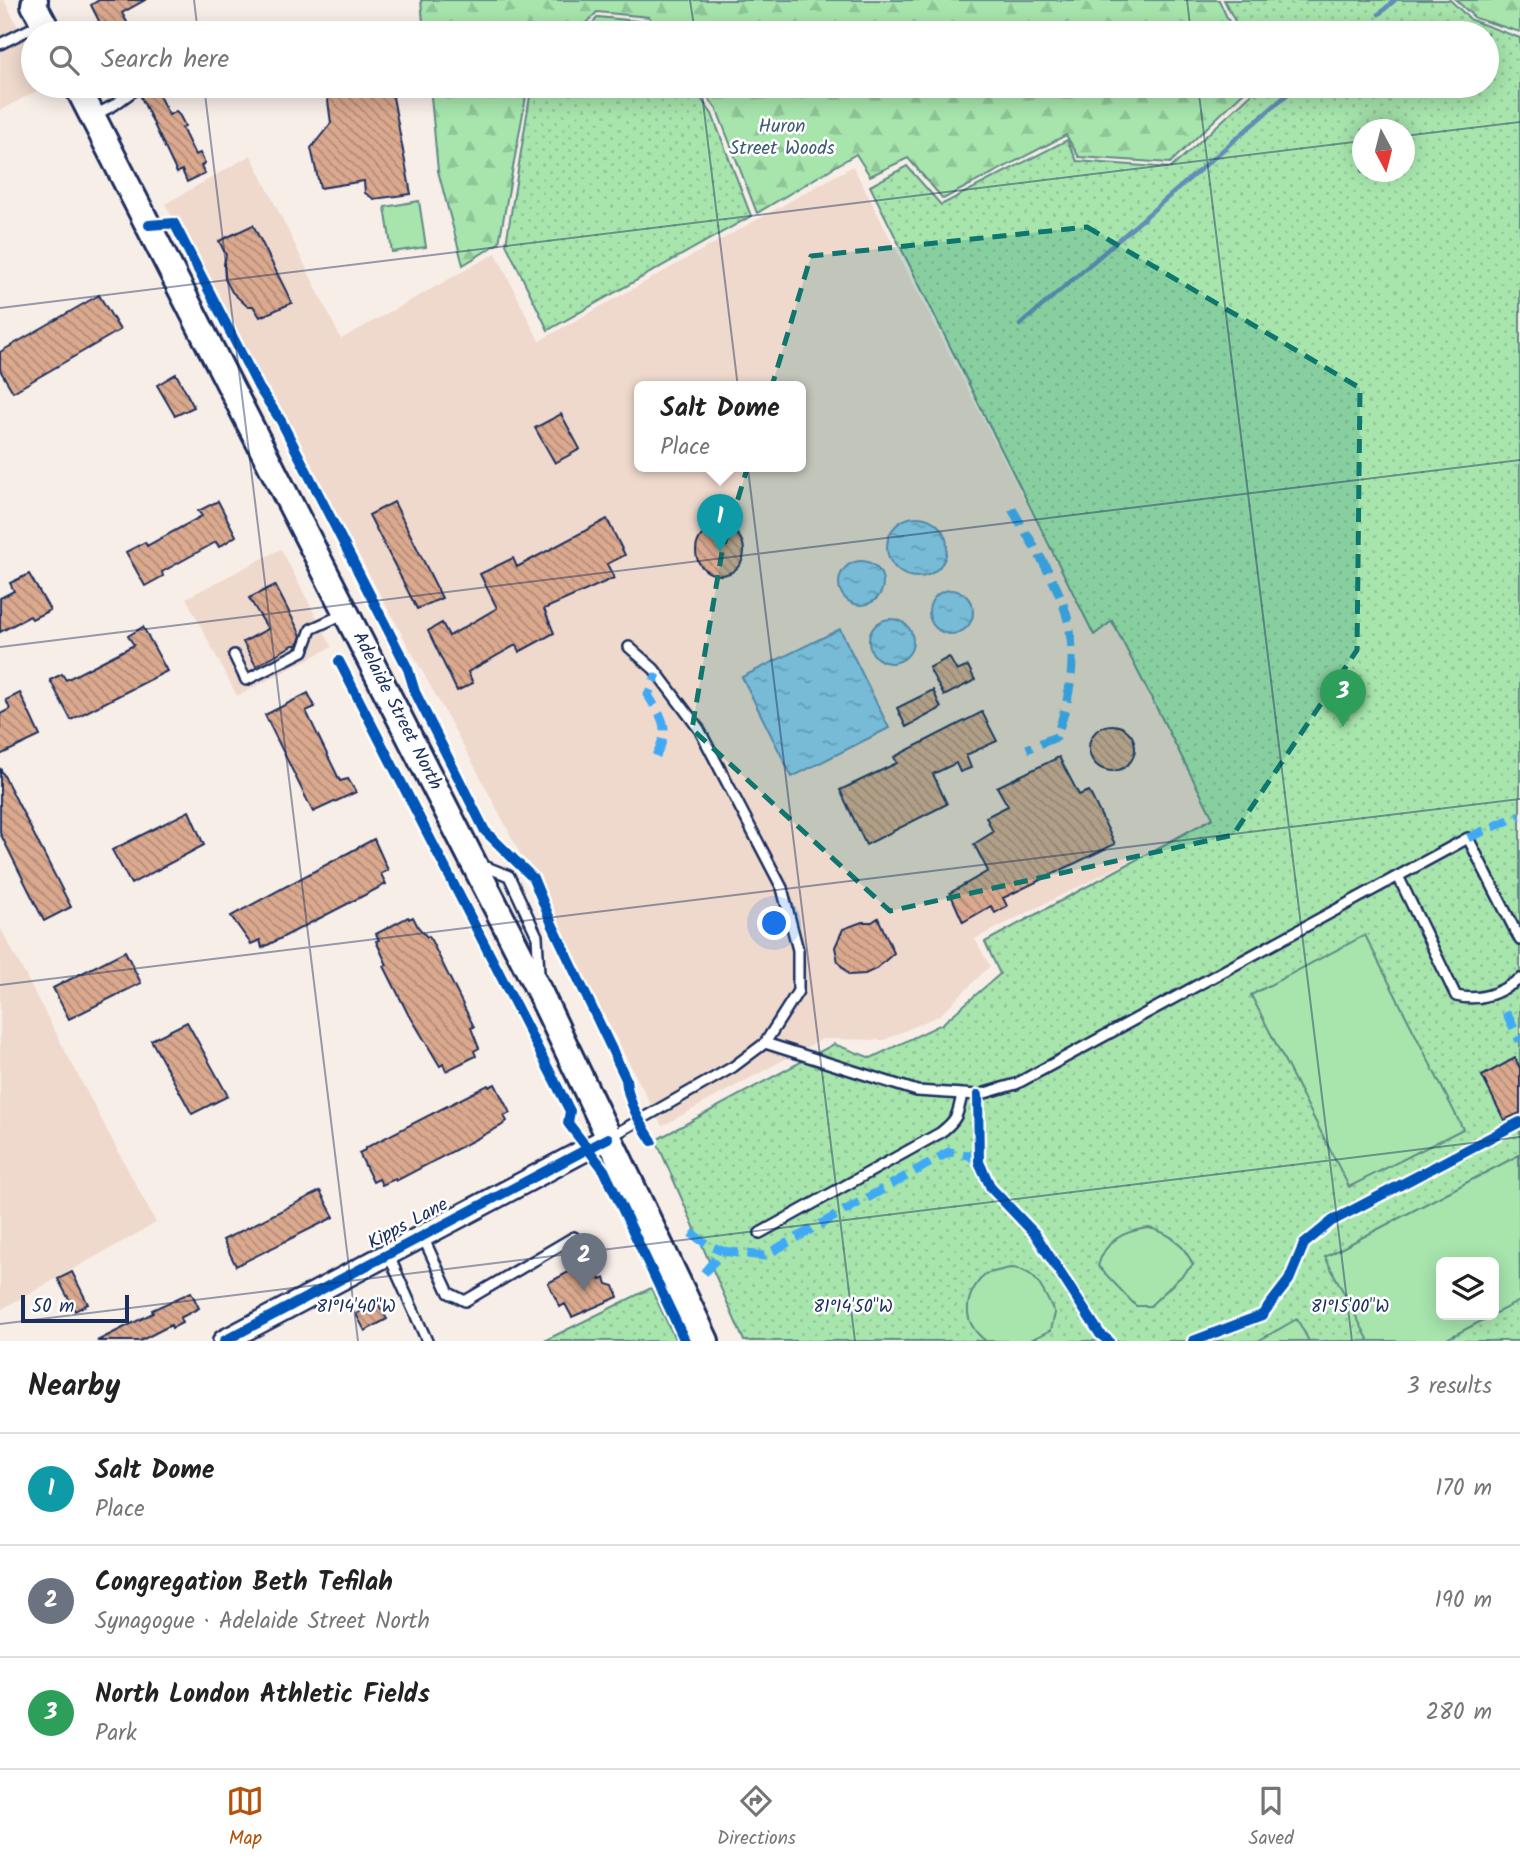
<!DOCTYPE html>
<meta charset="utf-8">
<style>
:root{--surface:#fff;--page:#f2f2f2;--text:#222;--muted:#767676;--line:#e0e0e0;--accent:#b45309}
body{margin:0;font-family:Kalam,sans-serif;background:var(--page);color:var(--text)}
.controls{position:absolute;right:21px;bottom:21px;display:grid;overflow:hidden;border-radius:10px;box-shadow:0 4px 18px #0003}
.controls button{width:63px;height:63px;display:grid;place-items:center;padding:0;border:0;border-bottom:2px solid var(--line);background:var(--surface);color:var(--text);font:35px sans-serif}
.compass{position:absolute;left:1352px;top:119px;width:63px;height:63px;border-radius:50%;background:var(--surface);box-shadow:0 4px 18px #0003;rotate:173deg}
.scale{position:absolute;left:21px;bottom:18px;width:108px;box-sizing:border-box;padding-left:7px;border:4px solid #1b2f5e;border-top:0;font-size:19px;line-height:24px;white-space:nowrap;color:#1b2f5e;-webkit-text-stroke:5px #fff;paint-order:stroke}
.you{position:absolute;left:775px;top:924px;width:24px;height:24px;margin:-18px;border:5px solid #fff;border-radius:50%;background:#1a73e8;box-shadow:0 0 0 10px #1a73e833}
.badge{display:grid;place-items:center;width:46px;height:46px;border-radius:50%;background:var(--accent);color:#fff;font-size:23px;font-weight:700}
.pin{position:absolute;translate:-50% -58px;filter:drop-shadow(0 2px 4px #0008)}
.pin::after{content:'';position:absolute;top:37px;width:24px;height:21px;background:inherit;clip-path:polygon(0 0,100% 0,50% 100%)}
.popup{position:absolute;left:634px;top:381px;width:172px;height:91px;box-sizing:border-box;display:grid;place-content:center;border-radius:10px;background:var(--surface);filter:drop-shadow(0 2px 5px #0005);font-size:23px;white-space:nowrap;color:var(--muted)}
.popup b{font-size:26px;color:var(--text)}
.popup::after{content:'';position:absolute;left:50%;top:100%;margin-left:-14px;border:14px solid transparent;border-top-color:var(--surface)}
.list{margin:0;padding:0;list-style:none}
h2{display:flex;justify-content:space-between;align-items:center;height:91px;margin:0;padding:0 28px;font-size:30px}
h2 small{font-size:23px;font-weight:400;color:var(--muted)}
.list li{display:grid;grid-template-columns:46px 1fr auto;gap:21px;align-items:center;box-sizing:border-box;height:112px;padding:0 28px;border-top:2px solid var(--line)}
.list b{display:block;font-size:26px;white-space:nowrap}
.list p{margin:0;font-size:23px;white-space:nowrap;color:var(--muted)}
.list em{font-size:23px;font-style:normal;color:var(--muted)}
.icon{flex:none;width:38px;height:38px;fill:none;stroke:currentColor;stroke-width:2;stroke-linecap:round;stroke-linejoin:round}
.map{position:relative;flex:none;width:1520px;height:1341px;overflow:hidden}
.search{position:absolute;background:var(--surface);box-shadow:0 4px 18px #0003;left:21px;right:21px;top:21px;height:77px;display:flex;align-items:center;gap:18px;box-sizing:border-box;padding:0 24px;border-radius:38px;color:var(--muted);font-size:26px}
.sheet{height:427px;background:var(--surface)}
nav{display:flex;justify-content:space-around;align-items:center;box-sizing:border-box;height:98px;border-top:2px solid var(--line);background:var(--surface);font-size:19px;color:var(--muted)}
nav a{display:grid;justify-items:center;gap:4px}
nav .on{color:var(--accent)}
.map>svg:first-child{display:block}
.built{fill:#efd9cd;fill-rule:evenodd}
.green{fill:url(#green-dots);stroke:#618a86;stroke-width:2;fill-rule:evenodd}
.forest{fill:url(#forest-firs);stroke:#618a86;stroke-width:2}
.pitch{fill:#a7e5ad;stroke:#618a86;stroke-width:2}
.water{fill:url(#water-ripples);stroke:#628db6;stroke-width:2}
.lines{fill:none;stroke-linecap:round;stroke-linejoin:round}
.stream{stroke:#628db6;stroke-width:4.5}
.building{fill:url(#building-back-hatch);stroke:#1b2f5e;stroke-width:2}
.service-casing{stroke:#1b2f5e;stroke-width:14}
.tertiary-casing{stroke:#1b2f5e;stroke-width:26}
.secondary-casing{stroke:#1b2f5e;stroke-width:30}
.service{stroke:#fff;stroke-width:9}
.tertiary{stroke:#fff;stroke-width:21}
.secondary{stroke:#fff;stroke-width:24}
.quiet{stroke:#3fa9f5;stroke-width:9;stroke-dasharray:18 9;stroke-linecap:butt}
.cycleway-casing{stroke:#fff;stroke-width:15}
.cycleway{stroke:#0057b8;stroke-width:10}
.marked{fill:#0f766e;fill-opacity:0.2;stroke:#0f766e;stroke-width:5;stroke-dasharray:14 9;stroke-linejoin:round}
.ticks{fill:none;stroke:#1b2f5e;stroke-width:2;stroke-opacity:0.45}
.labels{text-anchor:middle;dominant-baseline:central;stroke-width:5;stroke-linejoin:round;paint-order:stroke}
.park-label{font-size:19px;fill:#3e5c72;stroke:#fff}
.street-label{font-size:19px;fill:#1b2f5e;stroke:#fff}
.ticks-label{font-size:18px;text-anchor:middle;fill:#1b2f5e;stroke:#fff;stroke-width:5;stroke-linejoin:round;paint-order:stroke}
</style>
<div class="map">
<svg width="1520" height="1341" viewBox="0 0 1520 1341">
<defs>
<pattern id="green-dots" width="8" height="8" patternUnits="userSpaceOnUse" patternTransform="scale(1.75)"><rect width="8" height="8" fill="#a7e5ad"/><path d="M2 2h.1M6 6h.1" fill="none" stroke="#8fc597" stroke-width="1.8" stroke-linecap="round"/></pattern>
<pattern id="forest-firs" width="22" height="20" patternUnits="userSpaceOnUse" patternTransform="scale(1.75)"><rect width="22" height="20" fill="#a7e5ad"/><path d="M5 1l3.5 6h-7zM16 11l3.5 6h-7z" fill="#8fc597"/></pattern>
<pattern id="water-ripples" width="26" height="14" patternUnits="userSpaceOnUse" patternTransform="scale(1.75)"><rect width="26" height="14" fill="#91ccf1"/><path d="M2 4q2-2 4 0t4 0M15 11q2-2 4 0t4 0" fill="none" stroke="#76a6c6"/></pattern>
<pattern id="building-back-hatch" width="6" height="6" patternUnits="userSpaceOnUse" patternTransform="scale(1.75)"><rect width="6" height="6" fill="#dba98e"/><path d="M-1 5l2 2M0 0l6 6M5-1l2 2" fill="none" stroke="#b18a77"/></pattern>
</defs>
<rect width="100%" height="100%" fill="#f8eee8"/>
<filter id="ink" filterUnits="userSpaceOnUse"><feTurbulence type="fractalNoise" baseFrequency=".0143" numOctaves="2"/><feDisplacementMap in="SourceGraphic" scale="14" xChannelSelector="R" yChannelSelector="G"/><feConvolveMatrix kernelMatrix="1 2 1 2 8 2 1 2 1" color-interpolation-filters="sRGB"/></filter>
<g filter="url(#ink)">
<path class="built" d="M0,0H4L33,56V86H47L0,110Z
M251,155L341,339L496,253L539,341L853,166L1094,635L1112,621L1213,819L975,939L990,966L940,1015L884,1040L822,1039L662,1126L475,767L165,204ZM640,386H800V466H640Z
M281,549L332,647L237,696L186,598Z
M0,927L156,1223L0,1310Z"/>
<path class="green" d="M1224,0H1450L1471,20L1520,38V1341H744L656,1140L834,1044L871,1058L942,1024L1000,974L985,942L1213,818L1112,621L1094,635L870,186L907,166L941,205L1067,140L1077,161L1171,168L1260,86H1487V33H1241ZM1362,130H1404V172H1362ZM1441,1262H1494V1315H1441Z
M598,17L646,22L654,33H584Z
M535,86H692L712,114L751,216L548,330L506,244L531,90Z
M651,1288L676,1341H544Z"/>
<path class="forest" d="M421,0H1219L1234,33H661L649,17L597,12L577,33H424Z
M1456,0H1520V32L1475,18Z
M430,86H528L499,243L463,265L438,171Z
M700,86H1250L1170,163L1079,157L1066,135L943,199L908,158L870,176L856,154L757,213L717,110Z"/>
<path class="pitch" d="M419,201L426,247L392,252L385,207Z
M1365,935L1463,1129L1349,1187L1251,995Z
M1519,1155L1520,1301L1494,1314V1262H1441V1315H1493L1443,1341H1369L1325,1257Z
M1149,1228C1171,1233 1184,1245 1193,1265L1150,1306H1136L1098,1266C1105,1240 1124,1231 1149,1228Z
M1010,1268C1038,1269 1042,1291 1055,1313L1051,1330L1029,1341H986C960,1321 964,1296 985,1274Z
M1297,1319L1309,1341H1258Z"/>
<path class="water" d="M887 547a30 30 0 1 1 60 0a30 30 0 1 1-60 0Z
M839 583a22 22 0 1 1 44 0a22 22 0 1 1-44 0Z
M929 612a22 22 0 1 1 44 0a22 22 0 1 1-44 0Z
M869 641a22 22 0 1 1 44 0a22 22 0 1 1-44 0Z
M840,629L889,728L792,777L742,677Z"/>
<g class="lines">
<path class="stream" d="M1379,14L1395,0
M1357,33L1360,30
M1020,325L1297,86"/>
</g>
<path class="building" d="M99,0H145L122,13L133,33H111L105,23L101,25L91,5Z
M154,86L169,115L176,111L180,116L185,126L182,128L195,155L200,153L205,163L201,166L205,173L187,182L182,170L177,173L140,95Z
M326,86H391L411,194L374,199L365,193L364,181L320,188L311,148L331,123Z
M253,225L292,303L260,317L253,306H247L232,292L225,279L224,264L226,255L219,241Z
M99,295L120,330L13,392L0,370V352Z
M176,374L194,407L175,416L157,385Z
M561,414L580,449L555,463L535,428Z
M218,501L236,536L219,547L216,542L162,572L163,576L145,586L126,552L145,542L147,546L202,516L198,511Z
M394,502L442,598L417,609L369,515Z
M607,519L625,555L607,564L614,578L544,609L554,633L519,652L516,645L468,672L473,683L457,691L428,631L442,623L449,636L497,608L480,574L513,558L517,567Z
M696 551a24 24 0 1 1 48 0a24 24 0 1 1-48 0Z
M29,574L50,610L32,619L30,616L0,632V598L14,591L10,583Z
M275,585L301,635L298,645H293L256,666L243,642L268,629L249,598Z
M143,627L167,671L71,720L50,680L62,674L66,680L134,645L128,636Z
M949,657L957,671L968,666L975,680L944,696L929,668Z
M933,690L941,708L906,727L897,708Z
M20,693L40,736L0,755V714L10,709L6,700Z
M308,693L315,707L306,711L340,781L348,779L356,792L313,812L265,715Z
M982,712L997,741L966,755L971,768L960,772L956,763L933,774L947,804L866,845L840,790L897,763L894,757Z
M1089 748a23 23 0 1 1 46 0a23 23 0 1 1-46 0Z
M1059,757L1079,795L1089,791L1115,844L1003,898L1007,906L995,913L991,906L963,922L950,893L988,871L974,844L993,832L986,817L1008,806L997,787Z
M0,768L71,907L44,921L0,833Z
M189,811L204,845L131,884L112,850Z
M374,839L388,870L381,874L386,884L262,948L260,940L251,944L231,916Z
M408,917L409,919L413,917L418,927L427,937L429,936L474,1027L471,1028L479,1048L474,1051L476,1056L446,1071L443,1064L440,1066L410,1016H409L384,966L387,965L376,941L379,940L376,934Z
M878,918L894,953L876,969L865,974L849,975L838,962L835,947L843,929L862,922H872Z
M125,951L141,983L69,1019L53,988Z
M187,1022L228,1096L192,1114L151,1040Z
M1515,1058L1520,1068V1113L1504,1120L1482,1076Z
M495,1084L510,1113L504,1116L507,1121L501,1126L396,1181L395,1179L382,1185L379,1179L373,1182L359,1153L365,1150V1148L488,1085L489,1087Z
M320,1191L334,1217L236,1266L223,1240Z
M591,1260L600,1280L605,1278L607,1284L614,1286L618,1297L572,1317L565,1304L560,1307L548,1283Z
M72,1272L88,1304L75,1311L58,1279Z
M191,1292L199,1308L180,1318L182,1323L172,1328L171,1325L140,1341H97L153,1313L152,1310Z
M377,1302L387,1319L365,1331L356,1314Z"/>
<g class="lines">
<g class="service-casing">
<path id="service" d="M0,44L42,23
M95,115L114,105L140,86
M234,655L246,680L303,651L311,629L346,613
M479,864L509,876L537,936L539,974
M1398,876L1456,996C1481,1002 1499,993 1520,979
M765,1043L917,1091L978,1095L1016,1084L1468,838L1520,940
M610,1137L733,1067L765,1043L798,991V950L782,888L699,729L654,669L629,647
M760,1233L940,1133C957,1120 958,1115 962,1094
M423,1237L449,1293L465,1301L574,1237
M389,1256L427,1341"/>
</g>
<g class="tertiary-casing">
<path id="tertiary" d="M224,1341L608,1138"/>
</g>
<g class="secondary-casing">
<path id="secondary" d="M35,0L34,5L49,33
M77,86L540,993L706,1341"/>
</g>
<use href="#service" class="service"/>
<use href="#tertiary" class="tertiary"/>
<use href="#secondary" class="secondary"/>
<path class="quiet" d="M1012,509C1028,537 1053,575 1063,604C1079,647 1072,695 1056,737L1027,749
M656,756C671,725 663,721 648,695L657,674
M1468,838L1520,815
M1506,1012L1520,1041
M691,1233L708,1245L722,1251
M704,1273L722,1251L764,1256L949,1152L969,1155L979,1162"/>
<g class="cycleway-casing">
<path id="cycleway" d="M149,225L174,223L259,388L281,421L408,669L415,692L485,831L533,878L552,924L626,1079C628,1102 639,1121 652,1141
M339,661L570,1111L568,1123L604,1170L685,1341
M978,1095L979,1162L991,1188L1035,1234L1100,1334L1109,1341
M224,1341L608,1138
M1193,1341L1262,1315L1289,1280L1304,1244L1332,1221L1520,1122"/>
</g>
<use href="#cycleway" class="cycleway"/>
</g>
</g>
<path class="marked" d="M1087,227L1360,388L1357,650L1233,835L890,911L692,729L722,552L811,256Z"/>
<path class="ticks" d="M194,0L198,33M690,0L695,33M1187,0L1191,33M204,86L358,1341M701,86L855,1341M1198,86L1352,1341M1404,136L1520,122M0,308L1362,141M0,647L1520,460M0,985L1520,799M0,1324L1520,1137"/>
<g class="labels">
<g class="park-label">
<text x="782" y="127">Huron<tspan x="782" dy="22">Street Woods</tspan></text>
</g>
<g class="street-label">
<text transform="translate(397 711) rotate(63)">Adelaide Street North</text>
<text transform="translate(408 1224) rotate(-28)">Kipps Lane</text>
</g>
</g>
<g class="ticks-label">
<text x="356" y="1312">81°14'40"W</text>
<text x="853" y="1312">81°14'50"W</text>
<text x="1350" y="1312">81°15'00"W</text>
</g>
</svg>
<div class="controls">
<button><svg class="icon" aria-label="layers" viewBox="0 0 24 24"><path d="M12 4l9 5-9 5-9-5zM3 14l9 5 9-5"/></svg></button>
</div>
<svg class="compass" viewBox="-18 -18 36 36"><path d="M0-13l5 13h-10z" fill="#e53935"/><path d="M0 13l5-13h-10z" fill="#767676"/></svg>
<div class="scale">50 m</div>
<div class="you"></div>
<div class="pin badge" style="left:720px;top:552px;background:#0f9aa8">1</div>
<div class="popup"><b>Salt Dome</b>Place</div>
<div class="pin badge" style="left:584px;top:1291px;background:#6b7280">2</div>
<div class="pin badge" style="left:1343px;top:727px;background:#2e9e5b">3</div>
<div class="search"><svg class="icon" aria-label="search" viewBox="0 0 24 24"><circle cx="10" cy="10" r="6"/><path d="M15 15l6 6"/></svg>Search here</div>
</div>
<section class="sheet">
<h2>Nearby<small>3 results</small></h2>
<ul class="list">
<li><span class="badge" style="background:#0f9aa8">1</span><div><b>Salt Dome</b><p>Place</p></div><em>170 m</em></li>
<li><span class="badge" style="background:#6b7280">2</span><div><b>Congregation Beth Tefilah</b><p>Synagogue · Adelaide Street North</p></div><em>190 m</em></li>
<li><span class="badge" style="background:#2e9e5b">3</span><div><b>North London Athletic Fields</b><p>Park</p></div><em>280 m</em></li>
</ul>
</section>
<nav>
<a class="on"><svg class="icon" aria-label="map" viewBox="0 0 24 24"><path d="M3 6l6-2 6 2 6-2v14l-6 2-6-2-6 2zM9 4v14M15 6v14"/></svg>Map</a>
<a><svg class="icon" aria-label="directions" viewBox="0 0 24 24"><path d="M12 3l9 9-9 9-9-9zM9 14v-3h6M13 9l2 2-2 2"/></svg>Directions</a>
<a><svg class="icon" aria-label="saved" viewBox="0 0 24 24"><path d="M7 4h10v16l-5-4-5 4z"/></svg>Saved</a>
</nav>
